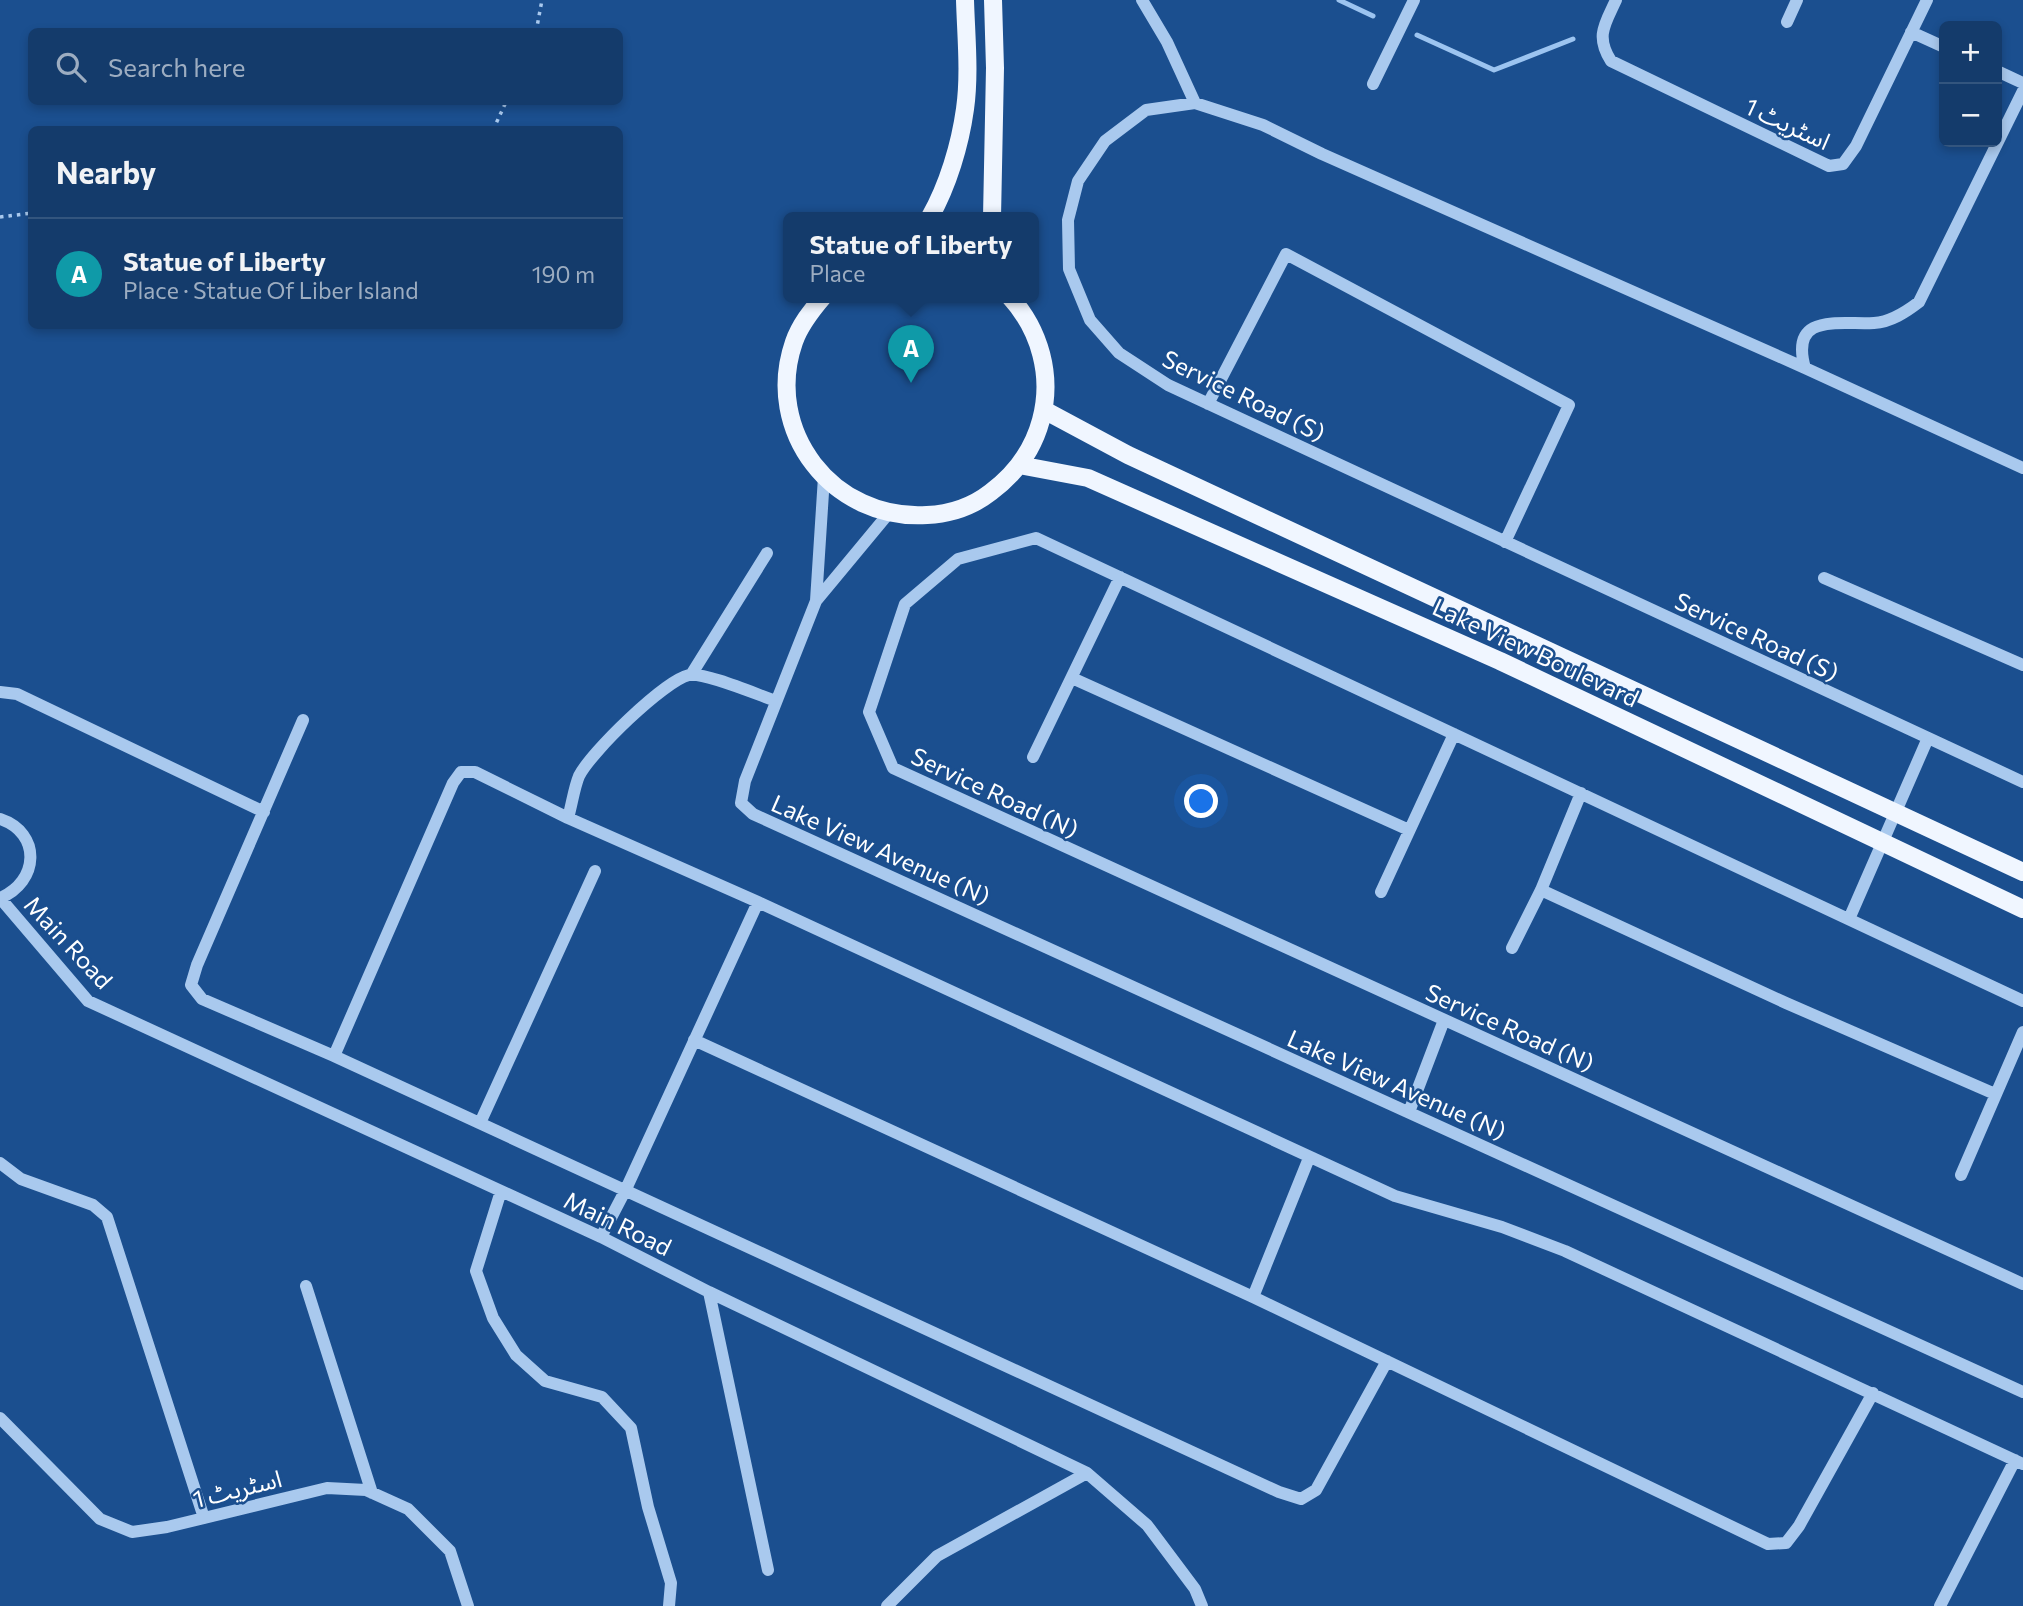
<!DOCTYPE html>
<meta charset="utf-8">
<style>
:root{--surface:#143b6b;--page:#1d4271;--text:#f1f3f6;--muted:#9dadc1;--line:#33557e;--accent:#ffd166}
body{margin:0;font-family:Commissioner,"Noto Sans Arabic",sans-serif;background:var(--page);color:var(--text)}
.controls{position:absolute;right:21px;top:21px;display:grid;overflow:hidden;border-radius:10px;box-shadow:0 4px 10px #0003}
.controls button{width:63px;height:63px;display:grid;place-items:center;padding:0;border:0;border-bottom:2px solid var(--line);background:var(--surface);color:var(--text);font:35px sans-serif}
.you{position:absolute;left:1202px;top:802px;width:24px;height:24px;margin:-18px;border:5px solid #fff;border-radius:50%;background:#1a73e8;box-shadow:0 0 0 10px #1a73e833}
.badge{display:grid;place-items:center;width:46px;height:46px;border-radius:50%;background:var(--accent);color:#fff;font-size:23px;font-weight:700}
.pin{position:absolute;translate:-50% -58px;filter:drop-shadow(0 2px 4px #0008)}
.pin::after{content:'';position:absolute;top:37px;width:24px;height:21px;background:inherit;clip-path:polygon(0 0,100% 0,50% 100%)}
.popup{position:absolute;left:783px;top:212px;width:256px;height:91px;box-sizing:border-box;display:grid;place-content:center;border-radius:10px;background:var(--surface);filter:drop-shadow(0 2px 5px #0005);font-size:23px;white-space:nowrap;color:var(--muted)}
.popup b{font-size:26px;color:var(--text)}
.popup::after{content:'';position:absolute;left:50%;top:100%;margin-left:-14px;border:14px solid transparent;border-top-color:var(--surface)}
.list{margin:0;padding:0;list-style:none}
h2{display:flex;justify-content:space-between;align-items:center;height:91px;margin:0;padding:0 28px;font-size:30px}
h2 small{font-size:23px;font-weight:400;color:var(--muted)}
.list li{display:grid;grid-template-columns:46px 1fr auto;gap:21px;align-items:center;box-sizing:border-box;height:112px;padding:0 28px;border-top:2px solid var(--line)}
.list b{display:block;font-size:26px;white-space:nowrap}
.list p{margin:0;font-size:23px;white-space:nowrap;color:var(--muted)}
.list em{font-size:23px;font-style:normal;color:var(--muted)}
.icon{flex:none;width:38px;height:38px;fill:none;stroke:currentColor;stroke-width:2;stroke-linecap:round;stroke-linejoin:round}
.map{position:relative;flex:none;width:2023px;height:1606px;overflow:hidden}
.search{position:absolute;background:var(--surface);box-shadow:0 4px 10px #0003;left:28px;top:28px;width:595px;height:77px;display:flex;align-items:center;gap:18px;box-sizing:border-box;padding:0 24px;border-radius:10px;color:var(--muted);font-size:26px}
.panel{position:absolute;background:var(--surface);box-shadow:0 4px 10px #0003;left:28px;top:126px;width:595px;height:203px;border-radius:10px}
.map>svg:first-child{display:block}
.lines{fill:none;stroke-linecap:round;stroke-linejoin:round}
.stream{stroke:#9cc4f0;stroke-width:5}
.path{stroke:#a9c9ee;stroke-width:3.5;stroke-dasharray:3.5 5;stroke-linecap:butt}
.minor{stroke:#a9c9ee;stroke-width:12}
.major{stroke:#f0f6ff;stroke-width:18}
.labels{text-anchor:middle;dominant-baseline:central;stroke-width:5;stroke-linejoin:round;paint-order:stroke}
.street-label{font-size:24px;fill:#fff;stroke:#1b4f8f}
</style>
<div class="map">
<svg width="2023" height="1606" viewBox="0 0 2023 1606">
<rect width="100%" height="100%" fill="#1b4f8f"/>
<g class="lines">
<path class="stream" d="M1339,0L1373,16
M1417,35L1494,70L1573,39"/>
<path class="path" d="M536,32L542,0
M493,130L506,102
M0,217L32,213"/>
<path class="minor" d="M1142,0L1167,42L1195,103
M1616,0C1605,24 1595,36 1611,61L1829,166L1843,164L1856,146L1927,0
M1787,22L1797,0
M1911,32L1944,47
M1997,71L2023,83
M1373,84L1414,0
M1805,368C1789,312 1840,325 1874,323C1891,322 1906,312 1919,302L2023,91
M1208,404L1286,254L1569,405L1505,542
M2023,468L1805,368L1322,154L1263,125L1195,103L1146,110L1105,141L1078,181L1068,220L1069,269L1090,320L1119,353L1168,385L2023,782
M824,477L816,601L745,781L741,803L753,814L2023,1392
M1824,578L2023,665
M816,601L889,513
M691,675L767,553
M1072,678L1409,830
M0,692L17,694L264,812
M303,720L197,965L191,985L202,999L334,1056L1279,1492L1301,1499L1316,1490L1387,1361
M1033,757L1120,577
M568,818C572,804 574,788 579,776C591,752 664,681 689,675C705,672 758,695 776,701
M0,819C42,833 39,882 0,898
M1541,890L1786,1003L1995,1094
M1381,892L1454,734
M0,898L88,1001L601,1237L709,1292L1087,1473L1147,1525L1195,1589L1202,1606
M1849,919L1928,738
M1512,948L1541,890L1581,793
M2023,1001L1036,538L958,559L905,604L869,712L893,768L2023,1284
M694,1040L1253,1297L1768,1544L1786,1543L1799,1526L1873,1393
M334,1056L453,783L461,772H475L568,818L758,902L1395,1196L1502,1227L1565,1251L2023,1464
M1409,1112L1444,1020
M480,1123L595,871
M0,1163L21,1179L93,1205L107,1217L204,1518
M1961,1175L2023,1032
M501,1191L476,1271L493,1318L516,1355L545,1381L602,1397L631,1428L648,1507L671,1583L669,1606
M601,1237L626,1189L758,902
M306,1286L372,1493
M709,1292L768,1570
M1253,1297L1309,1158
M0,1418L100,1519L132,1532L167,1527L327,1488L366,1490L408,1509L450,1551L468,1606
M887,1606L937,1556L1087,1473
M1940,1606L2015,1460"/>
<path class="major" d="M930,217C948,185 960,145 965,109C970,74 966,35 965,0
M992,217L995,68L993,0
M823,297C811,311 800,325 794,342C763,431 833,521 927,515C950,514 973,506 991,492C1015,474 1033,450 1041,420C1053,376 1040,330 1010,297
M1044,410L1128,455L2023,872
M1019,465L1088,478L1500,661L2023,909"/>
</g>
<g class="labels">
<g class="street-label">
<text transform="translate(1788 123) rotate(25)">اسٹریٹ 1</text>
<text transform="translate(1244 395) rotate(26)">Service Road (S)</text>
<text transform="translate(1757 636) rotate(25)">Service Road (S)</text>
<text transform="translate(1536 652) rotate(25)">Lake View Boulevard</text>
<text transform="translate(995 792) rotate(25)">Service Road (N)</text>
<text transform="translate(881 849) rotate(24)">Lake View Avenue (N)</text>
<text transform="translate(69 942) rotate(47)">Main Road</text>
<text transform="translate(1510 1027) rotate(24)">Service Road (N)</text>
<text transform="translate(1397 1084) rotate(24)">Lake View Avenue (N)</text>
<text transform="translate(618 1223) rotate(26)">Main Road</text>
<text transform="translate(237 1488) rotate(-14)">اسٹریٹ 1</text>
</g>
</g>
</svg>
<div class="controls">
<button>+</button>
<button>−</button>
</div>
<div class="you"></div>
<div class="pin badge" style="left:911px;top:383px;background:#0f9aa8">A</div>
<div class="popup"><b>Statue of Liberty</b>Place</div>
<div class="search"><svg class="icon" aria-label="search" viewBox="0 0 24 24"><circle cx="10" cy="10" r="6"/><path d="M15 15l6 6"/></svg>Search here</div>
<section class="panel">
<h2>Nearby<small></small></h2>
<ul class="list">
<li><span class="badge" style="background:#0f9aa8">A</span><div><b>Statue of Liberty</b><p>Place · Statue Of Liber Island</p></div><em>190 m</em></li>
</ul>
</section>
</div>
